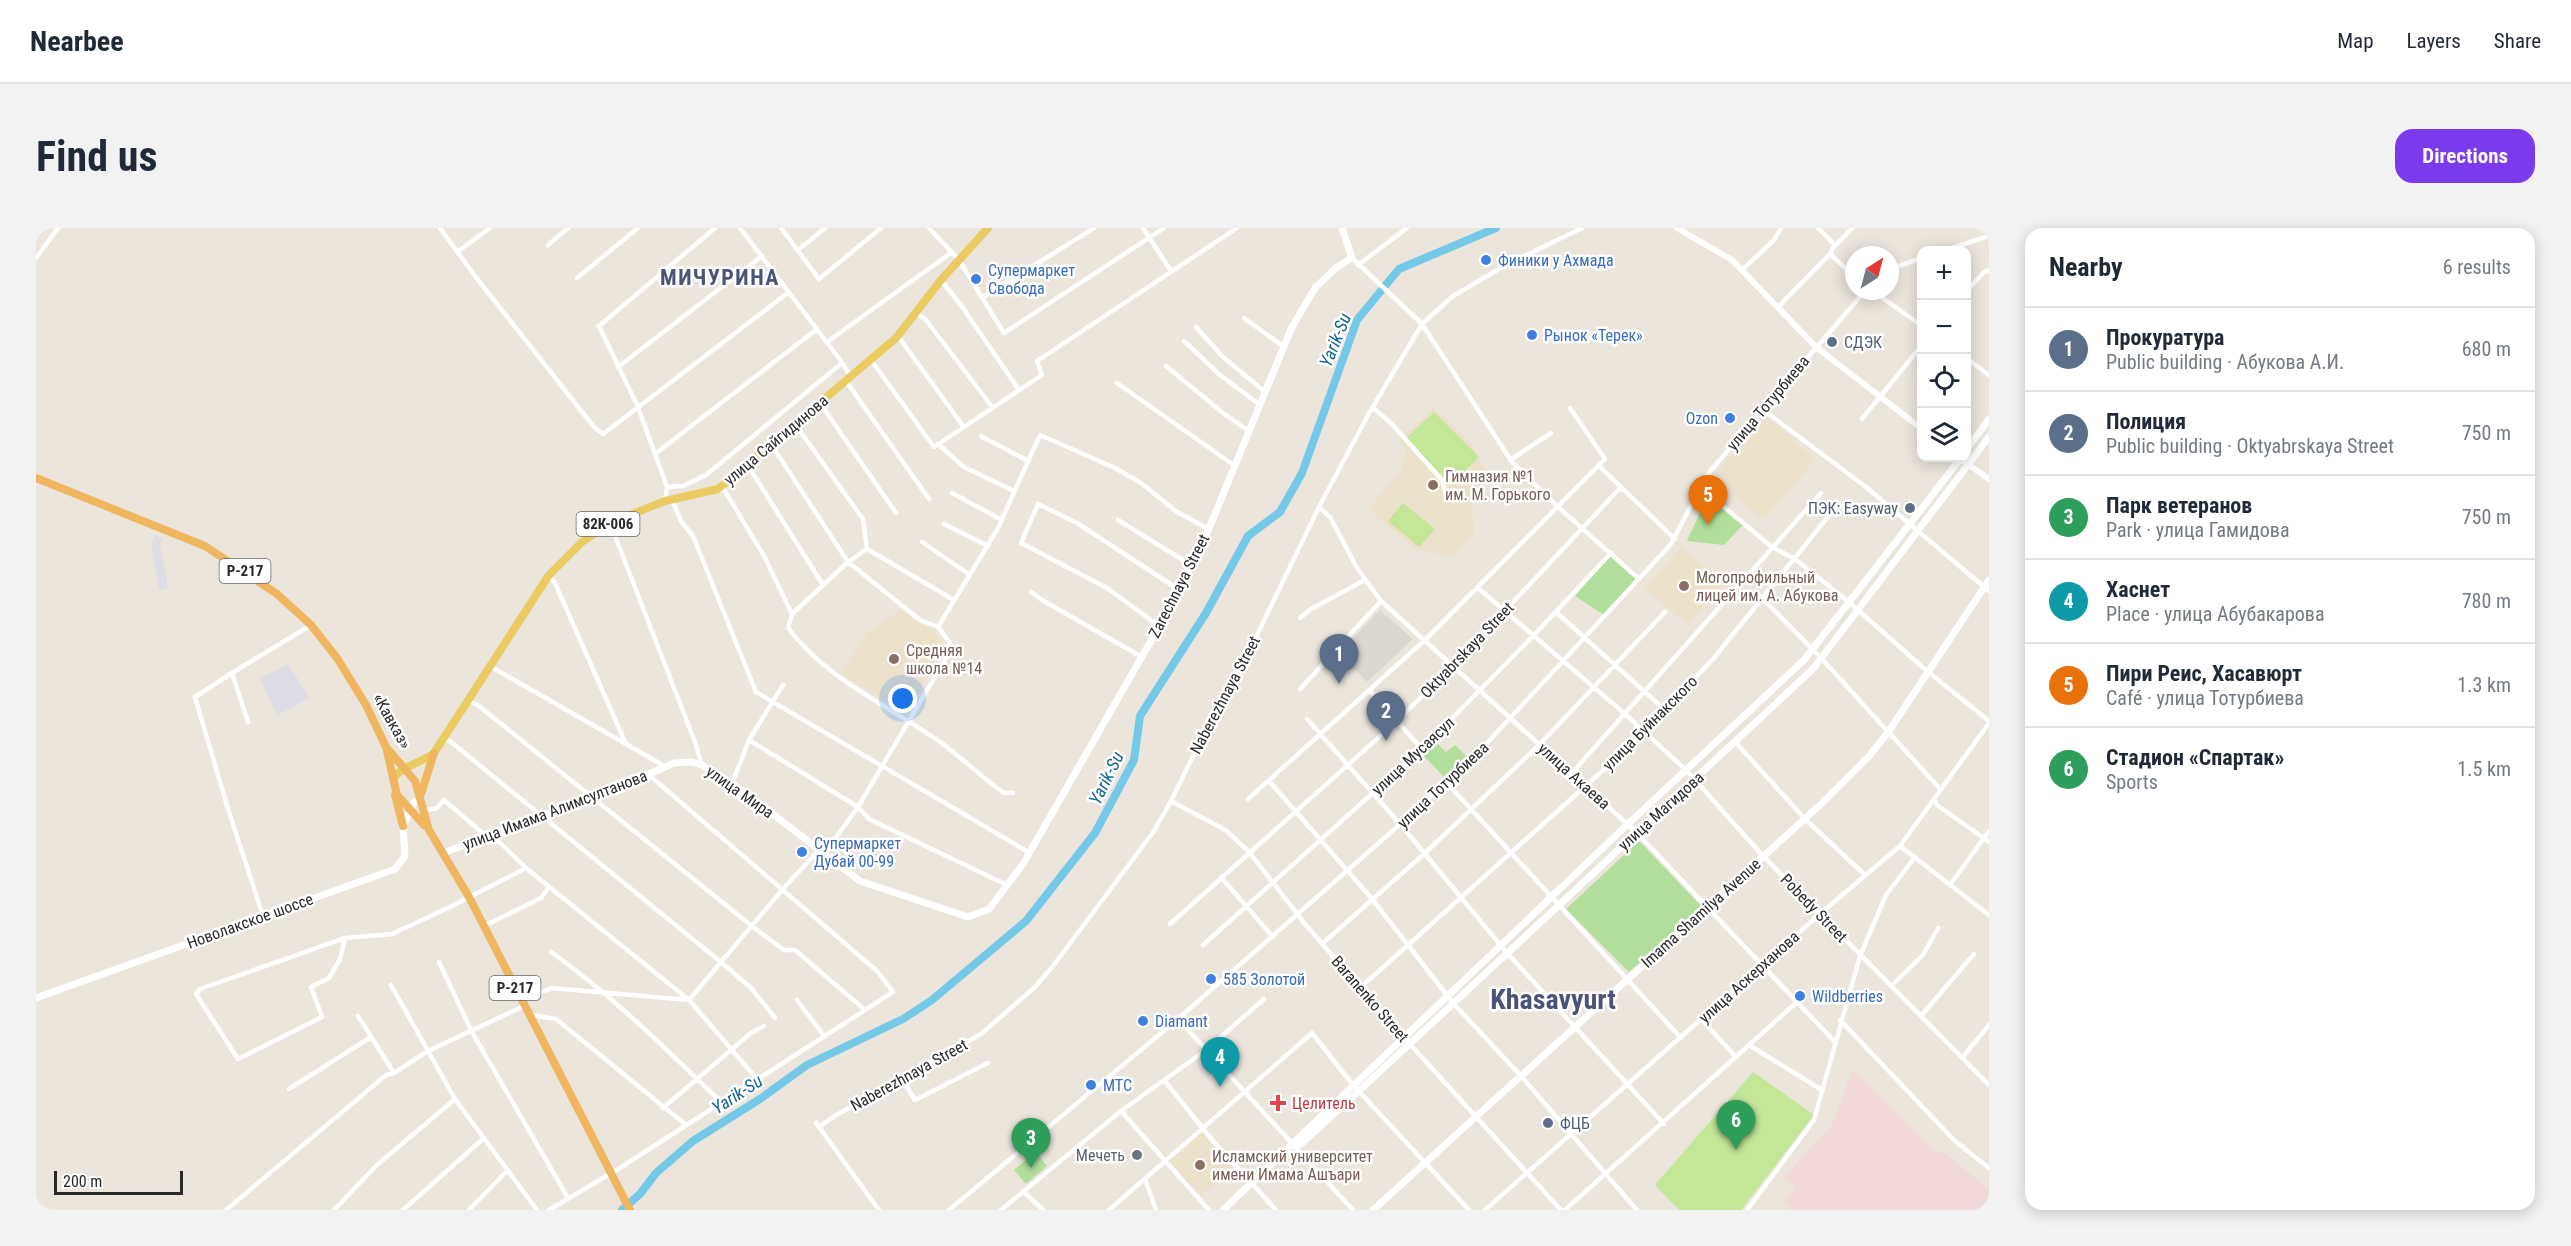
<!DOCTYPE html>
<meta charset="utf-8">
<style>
:root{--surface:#fff;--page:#f2f2f3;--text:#1f2937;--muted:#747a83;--line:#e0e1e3;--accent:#7c3aed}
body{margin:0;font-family:"Roboto Condensed",sans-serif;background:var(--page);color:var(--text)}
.controls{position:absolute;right:18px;top:18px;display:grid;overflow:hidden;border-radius:12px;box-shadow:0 3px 15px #0003}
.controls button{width:54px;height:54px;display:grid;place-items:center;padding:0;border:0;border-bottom:2px solid var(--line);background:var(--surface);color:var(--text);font:30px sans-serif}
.compass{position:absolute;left:1809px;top:18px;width:54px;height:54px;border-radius:50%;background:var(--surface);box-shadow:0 3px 15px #0003;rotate:36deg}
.scale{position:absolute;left:18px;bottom:15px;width:129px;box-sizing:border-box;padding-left:6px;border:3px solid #292929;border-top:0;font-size:16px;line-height:21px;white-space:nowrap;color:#292929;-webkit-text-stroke:4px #fff;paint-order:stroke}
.you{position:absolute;left:867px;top:471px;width:21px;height:21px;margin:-15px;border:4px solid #fff;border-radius:50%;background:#1a73e8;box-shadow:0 0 0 9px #1a73e833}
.badge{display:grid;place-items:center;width:39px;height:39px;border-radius:50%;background:var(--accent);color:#fff;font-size:20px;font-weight:700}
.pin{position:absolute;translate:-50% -50px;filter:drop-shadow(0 2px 3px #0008)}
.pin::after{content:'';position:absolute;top:32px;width:21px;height:18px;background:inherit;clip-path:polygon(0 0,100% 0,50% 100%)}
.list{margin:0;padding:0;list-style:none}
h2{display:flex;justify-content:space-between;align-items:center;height:78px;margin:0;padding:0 24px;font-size:26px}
h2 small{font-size:20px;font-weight:400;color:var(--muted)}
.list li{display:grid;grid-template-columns:39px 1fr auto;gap:18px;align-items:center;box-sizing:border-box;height:84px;padding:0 24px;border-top:2px solid var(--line)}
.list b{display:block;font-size:22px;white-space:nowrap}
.list p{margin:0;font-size:20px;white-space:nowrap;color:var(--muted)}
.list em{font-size:20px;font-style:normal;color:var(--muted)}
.icon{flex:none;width:33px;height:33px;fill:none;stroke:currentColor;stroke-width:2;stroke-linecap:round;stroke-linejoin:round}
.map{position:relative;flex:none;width:1953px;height:982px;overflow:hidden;border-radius:18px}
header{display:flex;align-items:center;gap:36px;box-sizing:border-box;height:84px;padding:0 30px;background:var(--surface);border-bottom:2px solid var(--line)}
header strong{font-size:28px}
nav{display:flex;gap:33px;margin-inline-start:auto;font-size:21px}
.intro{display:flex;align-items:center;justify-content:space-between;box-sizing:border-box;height:144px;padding:0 36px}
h1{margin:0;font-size:42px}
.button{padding:15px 27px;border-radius:18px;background:var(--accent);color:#fff;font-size:21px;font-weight:700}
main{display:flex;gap:36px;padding:0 36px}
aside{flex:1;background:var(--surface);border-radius:18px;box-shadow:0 3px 15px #0003}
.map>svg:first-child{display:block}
.industrial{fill:#dedce4}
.education{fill:#ece2cc}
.medical{fill:#f1d9da}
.green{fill:#b1df9b}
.pitch{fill:#c3e697}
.plaza{fill:#dbd8d2}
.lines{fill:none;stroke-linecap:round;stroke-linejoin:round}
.river{stroke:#74c8e8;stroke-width:8}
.minor{stroke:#fff;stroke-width:4.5}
.tertiary{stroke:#fff;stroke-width:6}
.secondary{stroke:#fff;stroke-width:7}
.primary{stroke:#e9cb62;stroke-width:8}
.trunk{stroke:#f0b65f;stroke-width:8}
.shop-dot{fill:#3f7fe0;stroke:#fff;stroke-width:2}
.service-dot{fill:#5c6f8a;stroke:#fff;stroke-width:2}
.education-dot{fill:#8d6e63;stroke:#fff;stroke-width:2}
.health-dot{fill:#e0444e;stroke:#fff;stroke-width:2}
.worship-dot{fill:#6b7280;stroke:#fff;stroke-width:2}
.labels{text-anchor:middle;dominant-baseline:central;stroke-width:5;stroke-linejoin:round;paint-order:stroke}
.shield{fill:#fff;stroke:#696969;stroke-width:1.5}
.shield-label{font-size:15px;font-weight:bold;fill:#292929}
.shop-label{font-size:16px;fill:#366cbe;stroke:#fff;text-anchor:start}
.service-label{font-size:16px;fill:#4e5e75;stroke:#fff;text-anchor:start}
.street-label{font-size:16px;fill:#292929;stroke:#fff}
.education-label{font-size:16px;fill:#785e54;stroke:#fff;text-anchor:start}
.health-label{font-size:16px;fill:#be3a42;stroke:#fff;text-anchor:start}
.worship-label{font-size:16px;fill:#5b616d;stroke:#fff;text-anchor:end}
.water-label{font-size:18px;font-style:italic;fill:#146693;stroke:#fff}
.district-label{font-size:22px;font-weight:bold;letter-spacing:1.5px;fill:#4c5378;stroke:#fff}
.town-label{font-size:28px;font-weight:bold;fill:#4c5378;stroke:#fff}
</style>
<header>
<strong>Nearbee</strong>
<nav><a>Map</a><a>Layers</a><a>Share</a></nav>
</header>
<div class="intro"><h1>Find us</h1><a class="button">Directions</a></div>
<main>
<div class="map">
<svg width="1953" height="982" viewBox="0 0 1953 982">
<rect width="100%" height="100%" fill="#ebe5dc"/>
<path class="industrial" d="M119,307L127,311L124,317L132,360L123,362L115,316Z
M252,436L274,470L241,487L224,451Z"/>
<path class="education" d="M1397,180L1430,210L1449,239L1436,270L1438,306L1417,328L1390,324L1377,319L1332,281L1365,243L1370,221L1362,213Z
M1728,187L1780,231L1727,292L1678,251L1682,244Z
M1645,319L1688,356L1651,397L1609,360Z
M866,382L902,408L909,417L870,486L805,445L831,405Z
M1162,900L1196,941L1163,969L1132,933Z"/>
<path class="medical" d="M1817,841L1900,925L1906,923L1953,961V982H1757L1748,973L1760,960L1748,949L1796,897Z"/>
<path class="green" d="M1672,267L1707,297L1688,317L1651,313Z
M1575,327L1600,351L1568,387L1539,368Z
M1400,514L1410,524L1419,517L1431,529L1409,550L1387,527Z
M1603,613L1665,678L1593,744L1530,681Z
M1000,924L1011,938L990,956L978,942Z"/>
<path class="pitch" d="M1398,184L1443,229L1415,257L1369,211Z
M1367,275L1399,301L1383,319L1352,293Z
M1717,844L1778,887L1705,982H1643L1619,957Z"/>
<path class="plaza" d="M1344,382L1377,411L1331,454L1303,425Z"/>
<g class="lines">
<path class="river" d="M586,982L604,966L620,945L657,913L724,871L771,837L867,791L896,772L990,693L1059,605L1098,532L1104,488L1170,385L1212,308L1244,284L1266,245L1321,92L1363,41L1460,0"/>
<path class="minor" d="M404,0L439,48L558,199L567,206L753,64
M704,0L802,129L815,149
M745,0L783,51L845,0
M893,0L923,32L968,105L1128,0
M1107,0L1135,43
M1782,0L1799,17
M512,17L532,0
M762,22L789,0
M1910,22L1953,8
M421,24L454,0
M1794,26L1818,48
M0,30L22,0
M1316,30L1386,96L1476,234L1521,278L1603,351
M1322,37L1371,0
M1854,41L1886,30
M1706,42L1739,11L1745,0
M541,50L602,0
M905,52L927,80L983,162
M1837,63L1886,98
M1930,64L1948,44L1953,42
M946,70L1058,0
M1742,79L1794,26L1796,21L1816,0
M881,85L890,92L957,180
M1208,90L1248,119
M1160,99L1187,129L1229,164
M862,108L927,198
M1148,113L1184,147L1224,177
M791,114L916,24
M1930,130L1953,147
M835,132L898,219L1006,147L1001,133L1201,0
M1130,138L1187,185L1213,203
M582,139L726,28
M810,153L893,271
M1081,155L1199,238
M784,175L860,285
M1337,180L1354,194L1406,252L1411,269
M1726,181L1830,259L1953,363
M1826,191L1886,117
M759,196L827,291L831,321
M945,208L992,233
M735,216L812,334L884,392L902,399
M902,216L928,239L978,263
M619,226L781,101
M1474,232L1515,205
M711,236L787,357
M1563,238L1639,311
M631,259L647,258L670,247L806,135
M1665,260L1736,319L1759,331L1814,375L1891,443L1953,493
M682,261L689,263L728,328L756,386L752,400C792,453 854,478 907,516C928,532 947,550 968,565H977
M916,265L966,292
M636,272L645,293L657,308L720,464L994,625
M629,273L631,259L602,179L563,98L679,0
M1283,279L1294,289L1321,340L1345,373L1600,604L1800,815
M1082,292L1155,337
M574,295L659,514L666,537
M908,296L952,318
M886,314L934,347
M513,347L519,355L590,516
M1442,360L1589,486L1650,542L1727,628L1953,857
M995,364L1006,372L1106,429
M1725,369L1786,431L1905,562
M1520,384L1629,482
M756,386L812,334L831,321L918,372
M1264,390L1275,381L1329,352
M1123,398L1071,360L985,315L1002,276L1041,295L1142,361
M454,438L630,539
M196,445L275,397
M1264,461L1345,373
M1334,463L1386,521
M432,472L443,478L717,699L748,722H759L829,782
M1271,491L1365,597L1471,725L1628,896
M212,494L196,445L159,469L192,581L227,688
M409,509L686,735L715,760L739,790
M713,512L822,579L833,591L971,657
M1700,515L1769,591L1829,647
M1535,546L1785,265
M1234,554L1337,672L1417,775L1485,848L1601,982
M1411,555L1645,810
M696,556L713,512L747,457
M1212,571L1389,412L1569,231L1534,180
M1898,571L1901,577L1953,614
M1135,573L1191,603L1214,625L1269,696L1361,802L1525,982
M391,582L401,580L408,572L451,609
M456,607L490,640L653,772L721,851
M1864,618L1953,687
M788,626L822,579L910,430L914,415L902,399L961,302L1004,207L1079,240L1105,255L1141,284L1173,301
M1185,649L1237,709
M1914,657L1953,603
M1134,696L1361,493L1417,438L1585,259
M448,698L505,670L513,659
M309,710L304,731L293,750L275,759L286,789L202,831L160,766L164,761L309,710L356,706L414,679L490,640
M1286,716L1389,625L1503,517L1629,384
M1167,717L1386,521L1497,408L1575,325
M515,724C577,768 631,822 685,874
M403,734L436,804L532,970
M355,757L419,871L501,982
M1855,758L1887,727L1902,700
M1324,760L1573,537L1629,482L1677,431L1799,280
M484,771L516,760L653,772
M653,772L746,662L783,622
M761,772L788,808
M495,787L520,791L650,897
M322,788L358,845
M1885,788L1938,726
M1142,791L1317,982
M1666,792L1700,829
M1804,792L1919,913L1953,940
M1713,817L1786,862
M1926,830L1953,797
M866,851L879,872L952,835
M1128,852L1177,913L1240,982
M253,861L335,809
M627,880L715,805L728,798
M1085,883L1173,982
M780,895L843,982
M783,899L797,889L945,806L999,759L1017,738L1118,603L1135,573L1185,471L1221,407L1283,279L1332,187L1386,96L1417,68L1470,37L1546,0
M1109,951L1120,982
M987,963L1007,982
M190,982L350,847L358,845L392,823L488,778
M298,982L341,937L419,871
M367,982L448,910
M433,982L472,942
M513,982L584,940L857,764L841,743L613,547
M913,982L1142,791L1427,541L1635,316L1671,247L1829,63
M965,982L1085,883L1170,822L1228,771
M1073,982L1276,805L1317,857L1433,982
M1449,982L1785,685L1864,618L1953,495
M1529,982L1761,774
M1711,982L1778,892L1824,728L1850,667L1879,629"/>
<path class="tertiary" d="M1641,0L1696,32L1780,119L1886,201
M1923,230L1953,251"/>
<path class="secondary" d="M1930,222L1953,191
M407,625L584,559L638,535L656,534L666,537L700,558L824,653L932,689L953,681L987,636L1116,411L1167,315L1256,99L1279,60L1301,39L1316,30L1306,0
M0,770L359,641L369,628L367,598L378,574
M1256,918L1265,916L1323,863L1777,441L1953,209
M1187,982L1592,596L1768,432L1925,230
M1337,982L1784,577L1833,528L1853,503L1953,352"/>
<path class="primary" d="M357,551C365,538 386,535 398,525L513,347L546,314L574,295L629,273L682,261L860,110L905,52L952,0"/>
<path class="trunk" d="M0,250L169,318L241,366L275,397L301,430L330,477L350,519L379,553L393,602L433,669L594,982
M351,523L361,567L388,597
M385,566L398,525
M359,567L367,598"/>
</g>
<g class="shop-dot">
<circle cx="1450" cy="32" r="6"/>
<circle cx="940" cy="51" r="6"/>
<circle cx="1496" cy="107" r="6"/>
<circle cx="1694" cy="190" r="6"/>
<circle cx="766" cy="624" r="6"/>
<circle cx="1175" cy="751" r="6"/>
<circle cx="1764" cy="768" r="6"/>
<circle cx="1107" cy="793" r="6"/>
<circle cx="1055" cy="857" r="6"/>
</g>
<g class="service-dot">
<circle cx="1796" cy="114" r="6"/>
<circle cx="1874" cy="280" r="6"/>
<circle cx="1512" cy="895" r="6"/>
</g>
<g class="education-dot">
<circle cx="1397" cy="257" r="6"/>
<circle cx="1648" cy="358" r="6"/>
<circle cx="858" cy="431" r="6"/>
<circle cx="1164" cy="937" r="6"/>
</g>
<path class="health-dot" d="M1239 866h6v6h6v6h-6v6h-6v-6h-6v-6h6z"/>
<circle class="worship-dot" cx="1101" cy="927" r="6"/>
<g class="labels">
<g class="shield">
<rect x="540.5" y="284" width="63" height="24" rx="4.5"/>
<rect x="183.5" y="331" width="51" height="24" rx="4.5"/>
<rect x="453.5" y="748" width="51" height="24" rx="4.5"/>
</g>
<g class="shield-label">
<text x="572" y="296">82К-006</text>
<text x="209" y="343">Р-217</text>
<text x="479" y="760">Р-217</text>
</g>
<g class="shop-label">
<text x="1462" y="32">Финики у Ахмада</text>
<text x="952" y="42">Супермаркет<tspan x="952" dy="18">Свобода</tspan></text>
<text x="1508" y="107">Рынок «Терек»</text>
<text x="1682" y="190" text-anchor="end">Ozon</text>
<text x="778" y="615">Супермаркет<tspan x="778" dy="18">Дубай 00-99</tspan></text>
<text x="1187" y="751">585 Золотой</text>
<text x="1776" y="768">Wildberries</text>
<text x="1119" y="793">Diamant</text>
<text x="1067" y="857">МТС</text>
</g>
<g class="service-label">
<text x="1808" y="114">СДЭК</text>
<text x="1862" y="280" text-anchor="end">ПЭК: Easyway</text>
<text x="1524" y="895">ФЦБ</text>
</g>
<g class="street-label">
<text transform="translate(1732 175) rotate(-50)">улица Тотурбиева</text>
<text transform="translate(740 212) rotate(-40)">улица Сайгидинова</text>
<text transform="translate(1143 358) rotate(-63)">Zarechnaya Street</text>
<text transform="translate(1431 422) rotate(-46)">Oktyabrskaya Street</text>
<text transform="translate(1189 467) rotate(-62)">Naberezhnaya Street</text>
<text transform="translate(356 493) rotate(61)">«Кавказ»</text>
<text transform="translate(1614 495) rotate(-45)">улица Буйнакского</text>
<text transform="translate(1377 528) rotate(-43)">улица Мусаясул</text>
<text transform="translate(1538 548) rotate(42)">улица Акаева</text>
<text transform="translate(1407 557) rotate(-43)">улица Тотурбиева</text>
<text transform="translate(704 564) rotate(35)">улица Мира</text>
<text transform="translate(519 582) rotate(-21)">улица Имама Алимсултанова</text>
<text transform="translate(1625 583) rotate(-42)">улица Магидова</text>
<text transform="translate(1778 680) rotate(46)">Pobedy Street</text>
<text transform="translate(1665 685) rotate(-42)">Imama Shamilya Avenue</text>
<text transform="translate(214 693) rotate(-20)">Новолакское шоссе</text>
<text transform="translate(1713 749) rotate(-42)">улица Аскерханова</text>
<text transform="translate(1334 771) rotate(49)">Baranenko Street</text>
<text transform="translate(873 847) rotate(-29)">Naberezhnaya Street</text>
</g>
<g class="education-label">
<text x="1409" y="248">Гимназия №1<tspan x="1409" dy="18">им. М. Горького</tspan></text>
<text x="1660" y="349">Могопрофильный<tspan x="1660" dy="18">лицей им. А. Абукова</tspan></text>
<text x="870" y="422">Средняя<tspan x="870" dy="18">школа №14</tspan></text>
<text x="1176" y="928">Исламский университет<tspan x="1176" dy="18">имени Имама Ашъари</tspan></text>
</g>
<g class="health-label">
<text x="1256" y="875">Целитель</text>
</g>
<g class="worship-label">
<text x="1089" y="927">Мечеть</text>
</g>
<g class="water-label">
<text transform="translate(1299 112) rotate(-68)">Yarik-Su</text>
<text transform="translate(1070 550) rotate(-64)">Yarik-Su</text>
<text transform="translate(701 866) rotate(-33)">Yarik-Su</text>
</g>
<g class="district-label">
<text x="684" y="49">МИЧУРИНА</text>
</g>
<g class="town-label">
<text x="1517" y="771">Khasavyurt</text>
</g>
</g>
</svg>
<div class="controls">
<button>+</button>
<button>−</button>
<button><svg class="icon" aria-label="locate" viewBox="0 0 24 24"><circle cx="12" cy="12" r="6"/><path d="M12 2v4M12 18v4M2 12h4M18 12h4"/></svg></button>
<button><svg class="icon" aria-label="layers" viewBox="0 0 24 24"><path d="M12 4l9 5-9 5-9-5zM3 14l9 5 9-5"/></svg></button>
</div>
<svg class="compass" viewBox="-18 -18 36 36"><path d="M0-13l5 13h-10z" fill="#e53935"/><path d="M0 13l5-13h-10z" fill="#747a83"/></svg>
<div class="scale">200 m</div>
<div class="you"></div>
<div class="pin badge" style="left:1303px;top:456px;background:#5c6f8a">1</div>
<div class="pin badge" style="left:1350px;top:513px;background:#5c6f8a">2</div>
<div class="pin badge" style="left:995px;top:940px;background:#2e9e5b">3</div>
<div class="pin badge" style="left:1184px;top:859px;background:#0f9aa8">4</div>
<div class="pin badge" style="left:1672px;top:297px;background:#e8710a">5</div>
<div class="pin badge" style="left:1700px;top:922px;background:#2e9e5b">6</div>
</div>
<aside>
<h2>Nearby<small>6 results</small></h2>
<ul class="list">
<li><span class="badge" style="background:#5c6f8a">1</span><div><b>Прокуратура</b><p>Public building · Абукова А.И.</p></div><em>680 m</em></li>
<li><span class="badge" style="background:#5c6f8a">2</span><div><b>Полиция</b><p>Public building · Oktyabrskaya Street</p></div><em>750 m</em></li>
<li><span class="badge" style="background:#2e9e5b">3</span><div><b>Парк ветеранов</b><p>Park · улица Гамидова</p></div><em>750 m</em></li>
<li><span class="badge" style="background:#0f9aa8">4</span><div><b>Хаснет</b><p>Place · улица Абубакарова</p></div><em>780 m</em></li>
<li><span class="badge" style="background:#e8710a">5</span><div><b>Пири Реис, Хасавюрт</b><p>Café · улица Тотурбиева</p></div><em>1.3 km</em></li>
<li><span class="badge" style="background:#2e9e5b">6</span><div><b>Стадион «Спартак»</b><p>Sports</p></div><em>1.5 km</em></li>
</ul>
</aside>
</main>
